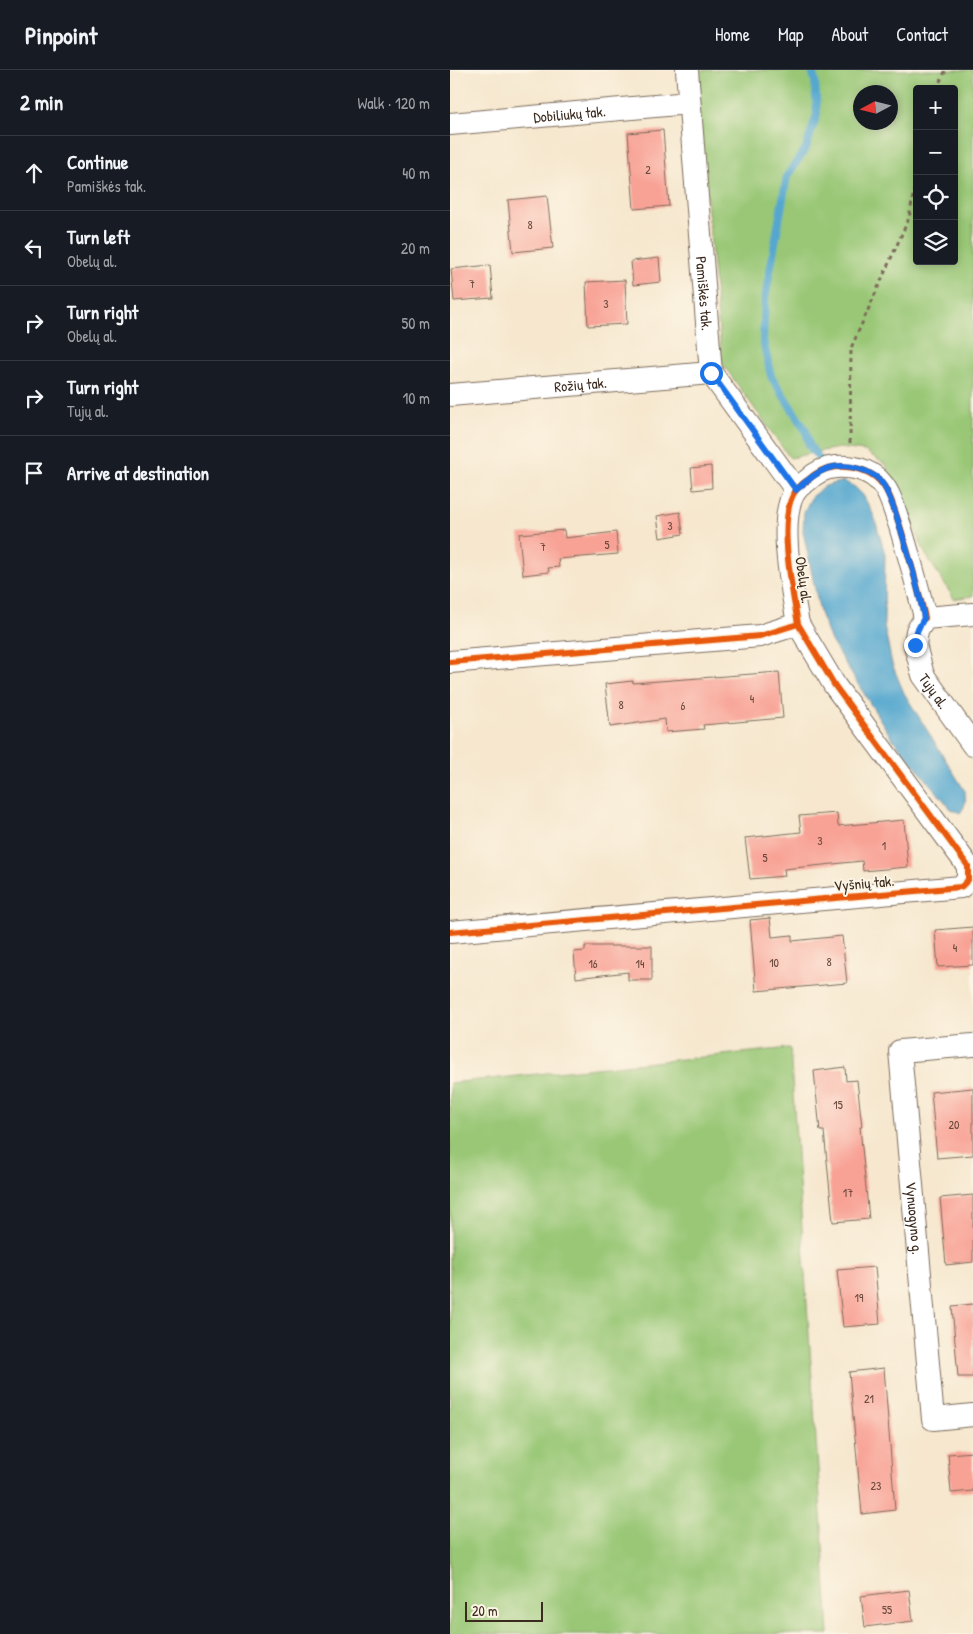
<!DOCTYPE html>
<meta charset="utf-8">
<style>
:root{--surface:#171b24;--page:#20242c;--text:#f1f3f6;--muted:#9ea1a6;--line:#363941}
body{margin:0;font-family:"Patrick Hand",sans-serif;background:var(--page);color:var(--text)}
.controls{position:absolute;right:15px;top:15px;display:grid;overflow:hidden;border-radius:5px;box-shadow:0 2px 8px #0003}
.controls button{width:45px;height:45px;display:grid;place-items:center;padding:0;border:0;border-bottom:1px solid var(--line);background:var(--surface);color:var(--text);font:25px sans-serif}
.compass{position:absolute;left:403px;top:15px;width:45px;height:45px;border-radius:50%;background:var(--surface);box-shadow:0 2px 8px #0003;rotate:263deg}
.scale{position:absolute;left:15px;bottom:12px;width:78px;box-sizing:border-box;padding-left:5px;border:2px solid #3b2a1e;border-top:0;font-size:14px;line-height:18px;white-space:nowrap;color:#3b2a1e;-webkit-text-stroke:4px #fcf5e5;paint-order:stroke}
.stop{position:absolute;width:15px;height:15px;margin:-11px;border:4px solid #1a73e8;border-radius:50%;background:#fff}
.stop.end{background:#1a73e8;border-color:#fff;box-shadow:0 1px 5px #0008}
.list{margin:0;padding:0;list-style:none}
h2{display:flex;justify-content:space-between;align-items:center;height:65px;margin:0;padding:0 20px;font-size:21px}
h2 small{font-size:16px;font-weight:400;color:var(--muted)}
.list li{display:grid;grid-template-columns:32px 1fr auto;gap:15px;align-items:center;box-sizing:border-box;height:75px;padding:0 20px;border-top:1px solid var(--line)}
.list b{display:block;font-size:19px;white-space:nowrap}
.list p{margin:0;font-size:16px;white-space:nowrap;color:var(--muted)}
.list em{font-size:16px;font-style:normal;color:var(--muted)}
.icon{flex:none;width:28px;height:28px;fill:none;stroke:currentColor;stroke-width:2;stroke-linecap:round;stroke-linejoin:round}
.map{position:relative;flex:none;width:523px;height:1564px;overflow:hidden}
header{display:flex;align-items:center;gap:30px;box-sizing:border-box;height:70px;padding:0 25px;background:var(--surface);border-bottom:1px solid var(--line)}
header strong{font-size:24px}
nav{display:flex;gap:28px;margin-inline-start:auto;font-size:18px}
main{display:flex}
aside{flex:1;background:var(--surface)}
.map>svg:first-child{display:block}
.green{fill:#99c776;stroke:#6a784a;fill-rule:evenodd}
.water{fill:#54a7cf;stroke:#486876}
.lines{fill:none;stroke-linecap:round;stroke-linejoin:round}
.stream{stroke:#54a7cf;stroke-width:8}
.building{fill:#f8a295}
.street-casing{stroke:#7c6c5c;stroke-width:24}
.path{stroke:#7c6c5c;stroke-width:3;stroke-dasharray:4 4;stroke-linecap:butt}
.street{stroke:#fff;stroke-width:22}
.cycleway-casing{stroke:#fcf5e5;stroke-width:9}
.cycleway{stroke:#e8590c;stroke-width:6}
.route{stroke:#1a73e8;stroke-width:6}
.labels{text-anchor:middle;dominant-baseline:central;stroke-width:4;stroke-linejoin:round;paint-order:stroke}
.number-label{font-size:12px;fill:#6a483c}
.street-label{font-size:15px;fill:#3b2a1e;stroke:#fcf5e5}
</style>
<header>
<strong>Pinpoint</strong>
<nav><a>Home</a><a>Map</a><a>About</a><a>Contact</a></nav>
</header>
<main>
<aside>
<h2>2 min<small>Walk · 120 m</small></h2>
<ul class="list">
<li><svg class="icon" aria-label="ahead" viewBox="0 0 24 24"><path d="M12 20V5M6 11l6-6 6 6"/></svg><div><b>Continue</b><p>Pamiškės tak.</p></div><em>40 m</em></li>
<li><svg class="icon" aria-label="left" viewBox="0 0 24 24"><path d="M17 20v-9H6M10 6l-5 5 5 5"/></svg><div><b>Turn left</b><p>Obelų al.</p></div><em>20 m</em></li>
<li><svg class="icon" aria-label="right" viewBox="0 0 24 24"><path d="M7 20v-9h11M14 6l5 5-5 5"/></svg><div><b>Turn right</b><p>Obelų al.</p></div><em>50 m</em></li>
<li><svg class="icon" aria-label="right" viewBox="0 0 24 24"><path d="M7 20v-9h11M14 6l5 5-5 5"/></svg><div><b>Turn right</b><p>Tujų al.</p></div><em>10 m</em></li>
<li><svg class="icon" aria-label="arrive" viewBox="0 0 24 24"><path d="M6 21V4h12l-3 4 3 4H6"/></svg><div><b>Arrive at destination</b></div></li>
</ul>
</aside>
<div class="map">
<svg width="523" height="1564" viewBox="0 0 523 1564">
<rect width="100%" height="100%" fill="#fcf5e5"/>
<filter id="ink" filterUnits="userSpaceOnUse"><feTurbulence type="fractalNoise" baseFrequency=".02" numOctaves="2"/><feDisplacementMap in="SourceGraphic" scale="10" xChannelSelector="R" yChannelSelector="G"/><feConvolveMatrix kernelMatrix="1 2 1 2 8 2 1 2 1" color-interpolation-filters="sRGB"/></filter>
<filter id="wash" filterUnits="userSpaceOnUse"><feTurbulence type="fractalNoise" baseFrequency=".0096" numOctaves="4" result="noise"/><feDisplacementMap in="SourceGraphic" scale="20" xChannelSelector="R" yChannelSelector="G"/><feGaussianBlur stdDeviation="1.12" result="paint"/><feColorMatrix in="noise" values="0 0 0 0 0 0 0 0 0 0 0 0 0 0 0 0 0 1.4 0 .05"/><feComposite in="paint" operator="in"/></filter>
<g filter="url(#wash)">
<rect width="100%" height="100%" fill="#f6e7ce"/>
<path class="green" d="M245,0H523V526L504,529L475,483L436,395L415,381L390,378L371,381L340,388L272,293ZM467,19H504V191H467ZM410,22H440V52H410Z
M340,978L379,1564H0V1013Z"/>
<path class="water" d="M393,411L405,417L413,425L424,446L435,484L434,555L442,594L454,623L515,721C516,730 516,736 510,743L501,739L441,667L381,571L370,543L353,461L354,442L362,426L375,416Z"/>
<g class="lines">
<path class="stream" d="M362,0L365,11L367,44L356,78L337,106L315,229L313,270L321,306L356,361L359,375L370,390"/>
</g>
<g id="blocks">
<path class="building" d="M213,60L219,136L184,139L178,63Z
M97,126L103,178L63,182L58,130Z
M209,188L211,212L183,215L181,191Z
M40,195L43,228L4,231L1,199Z
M175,210L177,254L138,256L136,212Z
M261,396L262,418L243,420L241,398Z
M230,442L233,464L210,468L207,446Z
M114,460L115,468L166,462L168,484L108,489L109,497L98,498L99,502L73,505L69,464Z
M329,602L333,648L253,655L254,659L216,662L215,649L160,657L155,614L183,611V613Z
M387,743L388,756L454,750L458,797L413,801L412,791L334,799L335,806L300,809L295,768L351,762L349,746Z
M320,848L322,867L342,865V871L392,866L397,913L306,921L300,850Z
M523,857V895L488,897L485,860Z
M135,876H202V910H178V902L126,908L124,882L135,881Z
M395,997L396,1011L407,1010L412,1057H410L419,1149L383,1152L374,1061H370L364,1001Z
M523,1018V1085L487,1088L481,1022Z
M523,1125V1192L496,1195L490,1128Z
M425,1197L430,1254L393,1257L387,1200Z
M523,1234V1307H508L502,1236Z
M434,1298L445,1440L412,1444L399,1302Z
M523,1382V1421L501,1423L498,1384Z
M459,1520L463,1551L415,1557L411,1526Z"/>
</g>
</g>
<g filter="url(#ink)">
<use href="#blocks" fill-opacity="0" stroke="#7c6c5c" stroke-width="1"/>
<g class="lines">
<g class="street-casing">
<g id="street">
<path id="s1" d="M237,0L261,303L346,420"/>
<path id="s2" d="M0,54L239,33"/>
<path id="s3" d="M0,325L261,303"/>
<path id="s4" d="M523,544L475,548L467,561L465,575L473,605L523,675"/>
<path d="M0,592L310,566L348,554C343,523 326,446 346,420C349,416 354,413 358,410C365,403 375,398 385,397C403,396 420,399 432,414C441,424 445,443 450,456C459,486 468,516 475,548"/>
<path d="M0,862L511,817L518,810V796L385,616L348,554"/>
<path id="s5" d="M523,975L450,981L483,1349L523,1345"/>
</g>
</g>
<path class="path" d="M486,19L496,0
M400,373L401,278L459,148L467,105"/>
<use href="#street" class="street"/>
<g class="cycleway-casing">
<path id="cycleway" d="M0,592L310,566L348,554C343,523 326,446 346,420C349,416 354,413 358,410C365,403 375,398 385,397C403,396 420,399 432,414C441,424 445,443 450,456C459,486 468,516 475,548
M0,862L511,817L518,810V796L385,616L348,554"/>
</g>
<use href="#cycleway" class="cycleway"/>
</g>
</g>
<g class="lines" filter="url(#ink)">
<path class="route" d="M261,303L346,420C366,402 382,390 410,399C420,402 429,407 434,416C443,432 448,450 453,467C461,493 469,520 474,548L467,561L465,575"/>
</g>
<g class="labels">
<g class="number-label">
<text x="198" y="99">2</text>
<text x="80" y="154">8</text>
<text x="22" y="213">7</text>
<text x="156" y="233">3</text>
<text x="220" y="455">3</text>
<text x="157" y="474">5</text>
<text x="93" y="476">7</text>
<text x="302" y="628">4</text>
<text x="171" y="634">8</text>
<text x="233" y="635">6</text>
<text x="370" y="770">3</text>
<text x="434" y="775">1</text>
<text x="315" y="787">5</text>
<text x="505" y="877">4</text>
<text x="379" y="891">8</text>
<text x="324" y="892">10</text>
<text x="143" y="893">16</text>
<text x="190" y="893">14</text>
<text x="388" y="1034">15</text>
<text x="504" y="1054">20</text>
<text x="398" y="1122">17</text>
<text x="409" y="1227">19</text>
<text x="419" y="1328">21</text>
<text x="426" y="1415">23</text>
<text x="437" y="1539">55</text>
</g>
<g class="street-label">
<text stroke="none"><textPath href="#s2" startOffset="120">Dobiliukų tak.</textPath></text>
<text stroke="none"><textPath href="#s1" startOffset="224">Pamiškės tak.</textPath></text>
<text stroke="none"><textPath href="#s3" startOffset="131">Rožių tak.</textPath></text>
<text transform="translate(354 510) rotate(82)">Obelų al.</text>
<text stroke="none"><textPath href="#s4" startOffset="128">Tujų al.</textPath></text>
<text transform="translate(414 813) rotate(-5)">Vyšnių tak.</text>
<text stroke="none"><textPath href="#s5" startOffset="241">Vynuogyno g.</textPath></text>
</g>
</g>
</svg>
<div class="controls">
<button>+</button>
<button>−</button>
<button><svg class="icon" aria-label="locate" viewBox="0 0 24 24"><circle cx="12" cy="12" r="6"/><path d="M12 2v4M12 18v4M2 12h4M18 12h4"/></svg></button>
<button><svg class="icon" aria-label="layers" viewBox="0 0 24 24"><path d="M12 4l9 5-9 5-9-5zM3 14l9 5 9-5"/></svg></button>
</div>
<svg class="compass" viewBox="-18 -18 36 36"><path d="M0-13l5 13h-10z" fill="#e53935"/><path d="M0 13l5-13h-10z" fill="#9ea1a6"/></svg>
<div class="scale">20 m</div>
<div class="stop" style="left:261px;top:303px"></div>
<div class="stop end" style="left:465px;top:575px"></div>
</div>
</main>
